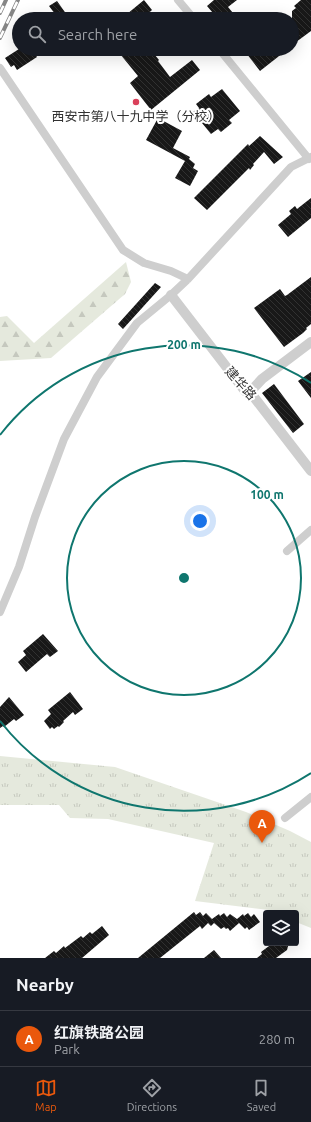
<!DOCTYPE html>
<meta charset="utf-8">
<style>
:root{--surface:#171b24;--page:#242831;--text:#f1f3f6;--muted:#9ea1a6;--line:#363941;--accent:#ea580c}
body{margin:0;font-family:Ubuntu,"Noto Sans SC",sans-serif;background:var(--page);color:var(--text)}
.controls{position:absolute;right:12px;bottom:12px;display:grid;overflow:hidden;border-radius:4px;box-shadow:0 4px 16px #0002}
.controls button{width:36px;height:36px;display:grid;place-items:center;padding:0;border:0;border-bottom:1px solid var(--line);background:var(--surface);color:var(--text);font:20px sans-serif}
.you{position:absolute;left:200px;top:521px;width:14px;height:14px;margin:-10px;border:3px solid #fff;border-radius:50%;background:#1a73e8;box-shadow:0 0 0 6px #1a73e833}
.badge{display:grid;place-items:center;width:26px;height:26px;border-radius:50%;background:var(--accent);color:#fff;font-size:13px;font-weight:700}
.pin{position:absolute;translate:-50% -33px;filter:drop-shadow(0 1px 2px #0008)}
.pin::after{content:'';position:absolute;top:21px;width:14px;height:12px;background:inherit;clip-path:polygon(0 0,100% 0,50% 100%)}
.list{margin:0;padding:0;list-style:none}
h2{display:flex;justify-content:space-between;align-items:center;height:52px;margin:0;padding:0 16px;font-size:17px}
h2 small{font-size:13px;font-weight:400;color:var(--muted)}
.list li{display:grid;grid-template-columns:26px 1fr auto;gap:12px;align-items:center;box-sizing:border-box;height:56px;padding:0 16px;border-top:1px solid var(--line)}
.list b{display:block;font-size:15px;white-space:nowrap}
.list p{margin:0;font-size:13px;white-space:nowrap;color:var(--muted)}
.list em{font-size:13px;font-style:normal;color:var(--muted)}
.icon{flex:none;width:22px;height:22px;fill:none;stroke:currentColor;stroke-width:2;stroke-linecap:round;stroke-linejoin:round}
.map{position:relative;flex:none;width:311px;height:958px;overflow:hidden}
.search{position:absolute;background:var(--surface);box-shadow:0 4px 16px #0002;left:12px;right:12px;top:12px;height:44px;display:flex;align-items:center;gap:10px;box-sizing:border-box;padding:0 14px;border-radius:22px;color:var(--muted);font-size:15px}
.sheet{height:108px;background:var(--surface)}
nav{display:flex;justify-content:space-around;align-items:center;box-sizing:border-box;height:56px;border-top:1px solid var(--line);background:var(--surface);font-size:11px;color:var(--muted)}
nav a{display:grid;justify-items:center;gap:2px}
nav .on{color:var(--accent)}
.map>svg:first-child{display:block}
.forest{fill:url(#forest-firs)}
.park{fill:url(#park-tufts)}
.building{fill:url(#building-back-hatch)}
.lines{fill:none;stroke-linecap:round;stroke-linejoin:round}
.minor{stroke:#cecece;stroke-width:8}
.tertiary{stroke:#cecece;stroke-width:10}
.rail-casing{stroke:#868686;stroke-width:4}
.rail{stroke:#fff;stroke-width:2.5;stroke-dasharray:8;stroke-linecap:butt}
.ring{fill:none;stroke:#0f766e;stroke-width:2}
.poi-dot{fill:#da405a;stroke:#fff;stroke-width:1.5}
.labels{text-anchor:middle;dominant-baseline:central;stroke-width:4;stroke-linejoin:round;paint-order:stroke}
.poi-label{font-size:13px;fill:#313131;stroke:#fff}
.street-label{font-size:13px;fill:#313131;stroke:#fff}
.centre{fill:#0f766e;stroke:#fff;stroke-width:2}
.ring-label{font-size:12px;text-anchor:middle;font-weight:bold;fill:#0f766e;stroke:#fff;stroke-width:4;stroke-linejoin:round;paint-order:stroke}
</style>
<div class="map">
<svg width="311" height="958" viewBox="0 0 311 958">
<defs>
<pattern id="forest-firs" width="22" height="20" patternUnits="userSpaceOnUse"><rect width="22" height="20" fill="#e5e9dd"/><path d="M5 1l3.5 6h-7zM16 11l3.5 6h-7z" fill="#c5c8be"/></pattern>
<pattern id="park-tufts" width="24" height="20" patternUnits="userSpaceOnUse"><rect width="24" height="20" fill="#e5e9dd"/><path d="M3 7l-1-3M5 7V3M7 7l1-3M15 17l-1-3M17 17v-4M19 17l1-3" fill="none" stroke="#c5c8be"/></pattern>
<pattern id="building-back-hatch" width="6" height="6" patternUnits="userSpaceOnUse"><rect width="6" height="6" fill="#181818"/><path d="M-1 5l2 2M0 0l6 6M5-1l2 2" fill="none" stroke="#313131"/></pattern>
</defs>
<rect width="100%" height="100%" fill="#fff"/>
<path class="forest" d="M126,262L131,282L125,294L51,358L0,361V317L7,316L34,343Z"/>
<path class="park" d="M0,756L115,767L246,812L290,831L311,842V928L296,922V913H276L269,910L195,901L214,843L108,819L70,818L59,805H0Z"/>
<path class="building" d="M144,0L152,10L142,19H121Z
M214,0H237L228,7L238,19H218L207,6Z
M301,0H311V31L292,45V11L296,8L294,6Z
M57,1L67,15L62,18H58L49,6Z
M19,49H32L37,57L17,70L14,65L11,67L5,58Z
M116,49H150L159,60L158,61L170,77L192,60L200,70L151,110L130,83L138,76Z
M243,49H288L260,71Z
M222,89L240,111L229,120L232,123L221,132L218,129L211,134L193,112L199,108L196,104L209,94L211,97Z
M158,118L182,131L173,148L190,157L189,159L195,164L193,168L198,171L190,186L175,178L185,161L146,140Z
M260,136L283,157L274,164L264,152L253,164L254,165L250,170L249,168L207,210L194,198L248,144L249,146Z
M311,198V218L288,237L278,225L291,214L289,211L295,206L297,209Z
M311,277V324L306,328L307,329L303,333L284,347L254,308L280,289L285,296L287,295Z
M155,283L161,287L123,329L118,324Z
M311,372V398L298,381Z
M274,384L304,424L293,433L262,393Z
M43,634L58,651L50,657L47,654L26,672L18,662L26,655L23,651Z
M70,692L83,709L75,715L73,712L63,721L64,722L59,727L58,726L54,729L52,727L50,729L44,721L51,714L48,710Z
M9,697L24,715L16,721L14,719L4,727L3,726L0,728V707Z
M194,912L196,915L200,912L203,916L206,913L212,919L219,914L220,916L224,913L227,917L230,914L237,919L243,914L244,916L248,913L251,917L254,914L260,922L249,930L247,927L245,929L239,923L230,931L228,928L226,929L224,927L221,929L214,923L211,926L208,923L202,929L200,926L160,958H138Z
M102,926L109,935L82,958H45L54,951L56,953L64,946L65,948L81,936L83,938L90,932L92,934Z
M273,943H289L287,950L276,958H257L262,954L261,952Z
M214,950L221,958H204Z"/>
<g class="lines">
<path class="minor" d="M178,0L194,19
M219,49L309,159
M0,68L123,250L144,263L171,271L188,279
M287,551L311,530
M0,612L19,567L35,517L64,439L97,377L137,323L171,295L188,279L291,167L311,157
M285,818L311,797"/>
<path class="tertiary" d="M171,295L245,391L250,392L311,471
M250,392L262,379L311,342"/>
<g class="rail-casing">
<path id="rail" d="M0,13L6,0
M0,38L18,0"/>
</g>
<use href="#rail" class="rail"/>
</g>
<g class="ring">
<circle cx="184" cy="578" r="117"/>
<path d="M311 773A233 233 0 0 1 0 721M0 435A233 233 0 0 1 311 383"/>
</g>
<circle class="poi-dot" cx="136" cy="102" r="4"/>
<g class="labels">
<g class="poi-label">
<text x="136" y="116">西安市第八十九中学（分校）</text>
</g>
<g class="street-label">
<text transform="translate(241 383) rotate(48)">建华路</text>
</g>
</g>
<circle cx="184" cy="578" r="6" class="centre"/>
<g class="ring-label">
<text x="184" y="349">200 m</text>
<text x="267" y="499">100 m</text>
</g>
</svg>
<div class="controls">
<button><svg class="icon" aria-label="layers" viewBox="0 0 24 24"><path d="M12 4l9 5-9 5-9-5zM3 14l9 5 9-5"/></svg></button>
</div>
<div class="you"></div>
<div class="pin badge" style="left:262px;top:843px">A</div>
<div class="search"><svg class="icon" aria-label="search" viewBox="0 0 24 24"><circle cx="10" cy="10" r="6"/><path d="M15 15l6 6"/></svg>Search here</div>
</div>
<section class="sheet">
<h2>Nearby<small></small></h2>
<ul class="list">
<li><span class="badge">A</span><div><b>红旗铁路公园</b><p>Park</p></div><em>280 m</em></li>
</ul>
</section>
<nav>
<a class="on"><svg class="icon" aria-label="map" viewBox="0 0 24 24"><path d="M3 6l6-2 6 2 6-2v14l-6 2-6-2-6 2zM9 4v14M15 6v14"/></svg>Map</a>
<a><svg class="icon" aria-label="directions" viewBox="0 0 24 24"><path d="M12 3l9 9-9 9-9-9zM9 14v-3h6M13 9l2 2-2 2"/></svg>Directions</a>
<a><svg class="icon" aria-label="saved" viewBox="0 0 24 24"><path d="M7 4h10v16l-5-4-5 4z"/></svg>Saved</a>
</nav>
